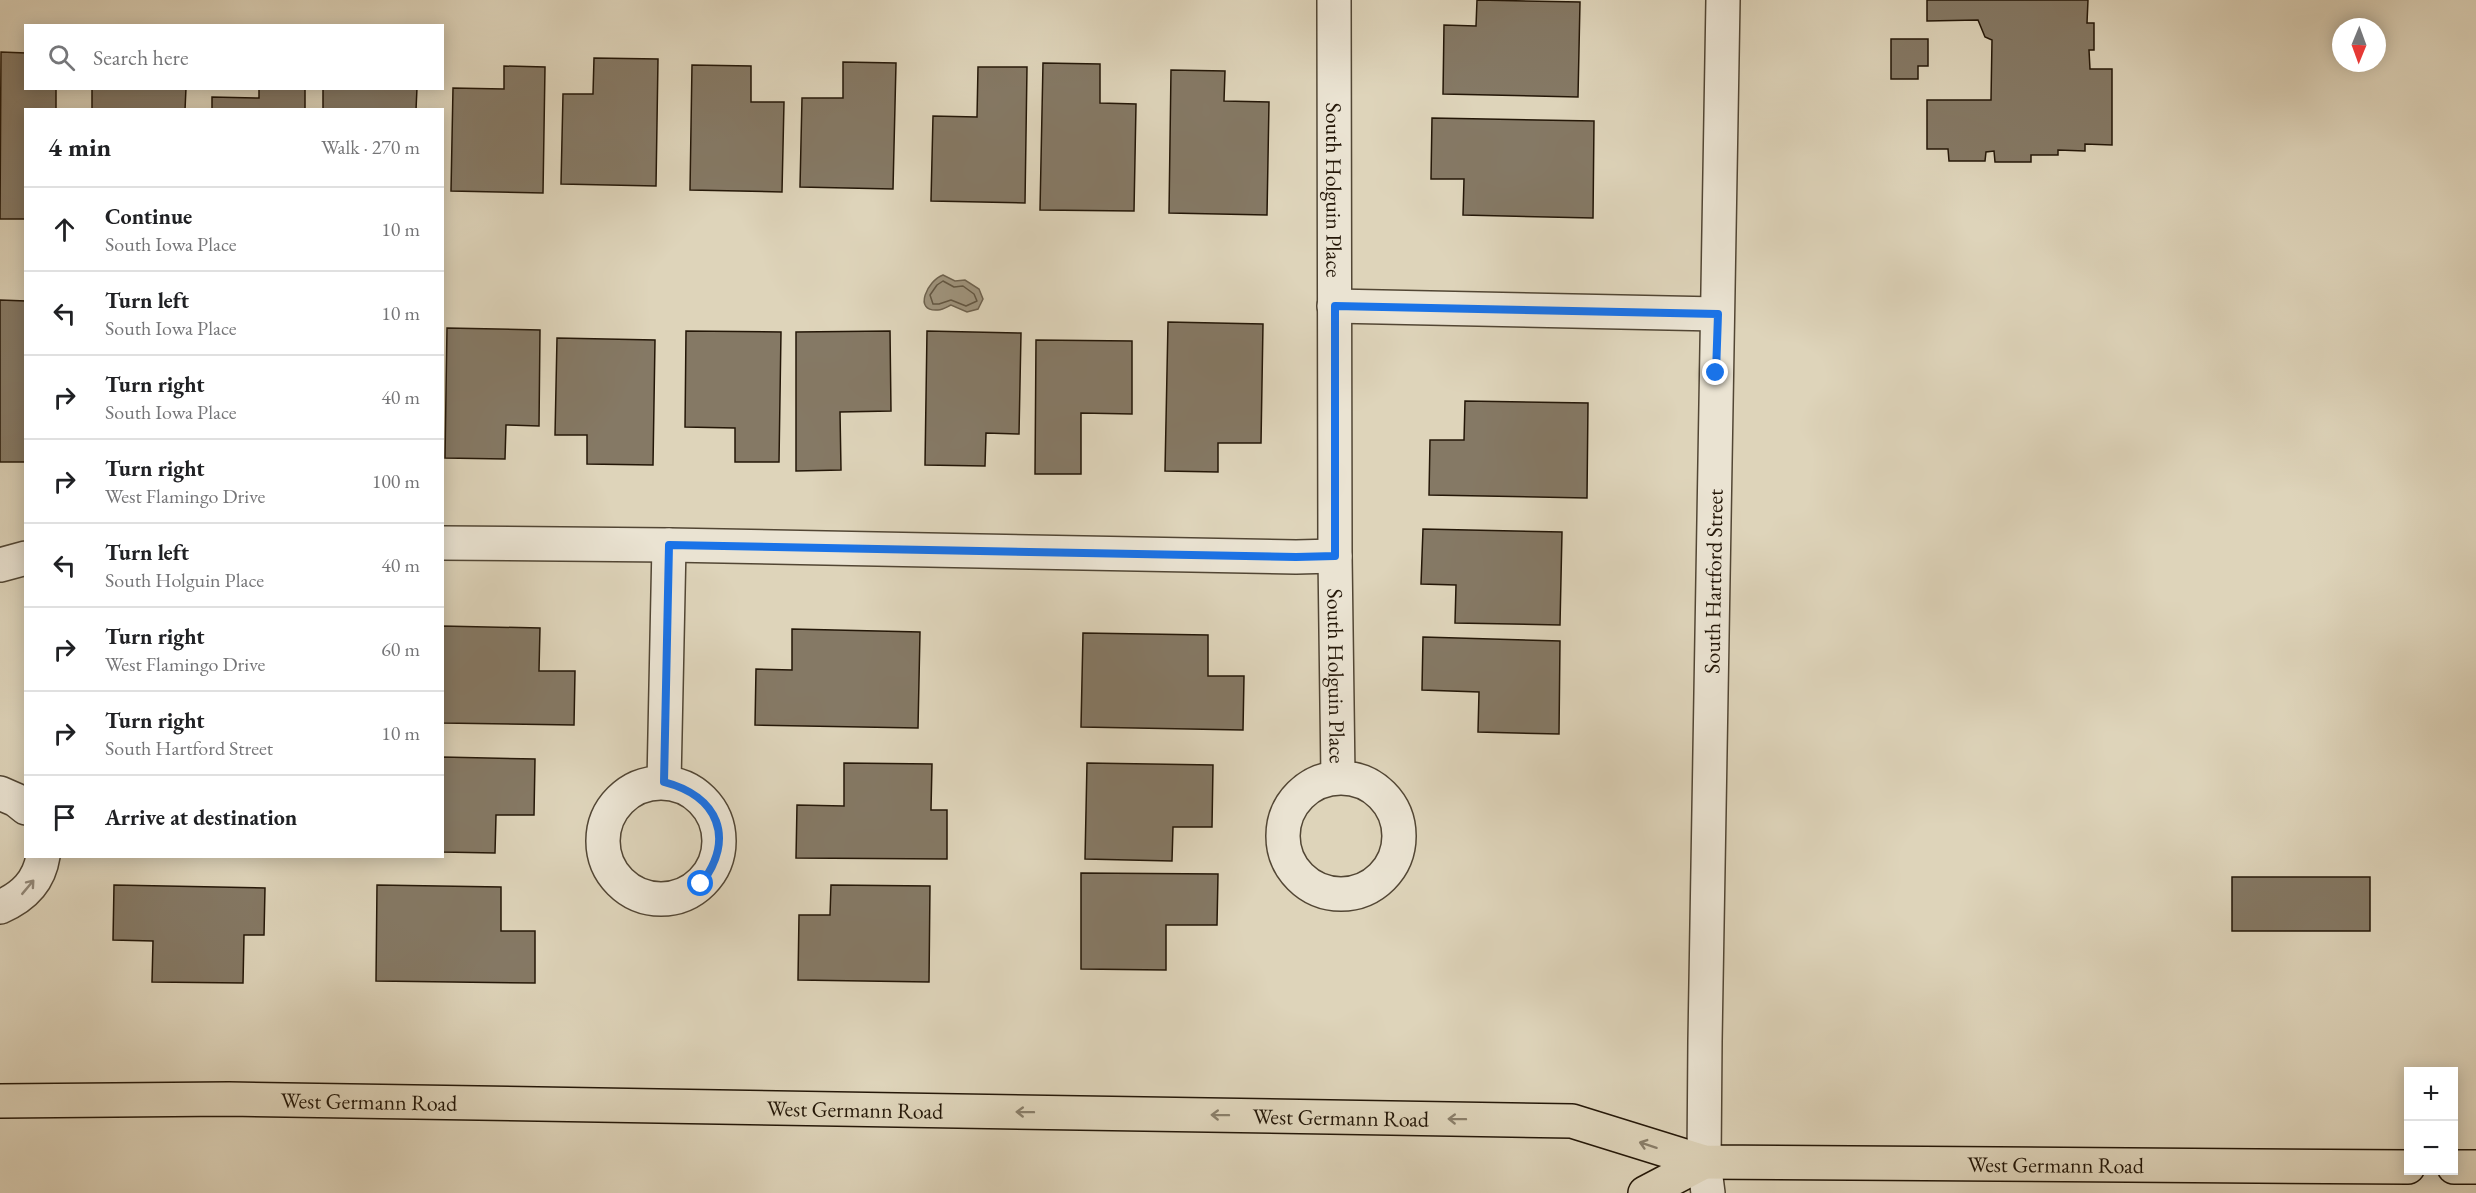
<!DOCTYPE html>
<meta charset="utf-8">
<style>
:root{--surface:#fff;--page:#f2f2f2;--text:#202124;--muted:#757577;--line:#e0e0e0}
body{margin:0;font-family:"EB Garamond",serif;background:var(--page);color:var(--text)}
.controls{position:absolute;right:18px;bottom:18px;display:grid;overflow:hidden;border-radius:0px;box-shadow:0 3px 15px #0003}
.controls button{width:54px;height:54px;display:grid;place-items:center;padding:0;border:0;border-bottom:2px solid var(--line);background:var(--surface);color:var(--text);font:30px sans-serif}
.compass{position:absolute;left:2332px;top:18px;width:54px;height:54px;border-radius:50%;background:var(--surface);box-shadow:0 3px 15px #0003;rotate:181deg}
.stop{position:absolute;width:18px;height:18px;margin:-14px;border:4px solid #1a73e8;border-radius:50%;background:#fff}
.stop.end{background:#1a73e8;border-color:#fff;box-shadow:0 2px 6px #0008}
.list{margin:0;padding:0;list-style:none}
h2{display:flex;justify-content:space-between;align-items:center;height:78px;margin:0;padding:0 24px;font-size:26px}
h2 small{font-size:20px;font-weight:400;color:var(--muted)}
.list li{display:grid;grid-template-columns:39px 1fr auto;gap:18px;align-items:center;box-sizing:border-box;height:84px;padding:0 24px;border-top:2px solid var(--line)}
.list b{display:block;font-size:22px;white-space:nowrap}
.list p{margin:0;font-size:20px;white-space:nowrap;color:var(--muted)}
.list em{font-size:20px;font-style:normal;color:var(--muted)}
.icon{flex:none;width:33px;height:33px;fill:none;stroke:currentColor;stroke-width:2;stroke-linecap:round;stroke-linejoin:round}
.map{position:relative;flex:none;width:2476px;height:1193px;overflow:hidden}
.search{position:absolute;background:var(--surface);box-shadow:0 3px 15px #0003;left:24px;top:24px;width:420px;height:66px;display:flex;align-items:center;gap:15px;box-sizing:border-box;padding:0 21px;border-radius:0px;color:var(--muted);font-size:22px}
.panel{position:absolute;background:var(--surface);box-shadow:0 3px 15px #0003;left:24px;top:108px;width:420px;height:750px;border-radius:0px}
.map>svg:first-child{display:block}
.water{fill:#9f947d;stroke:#6e624e;stroke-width:1.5}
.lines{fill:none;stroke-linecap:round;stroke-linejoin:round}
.shore{stroke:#625642;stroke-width:1.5}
.building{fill:#857965;stroke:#241708;stroke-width:1.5}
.minor-casing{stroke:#524634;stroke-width:36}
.major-casing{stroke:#241708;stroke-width:36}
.minor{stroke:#eae3d2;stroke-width:33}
.major{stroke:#ded4ba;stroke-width:33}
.oneway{stroke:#918777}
.oneway2{stroke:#8a7f6a}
.route{stroke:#1a73e8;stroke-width:8}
.labels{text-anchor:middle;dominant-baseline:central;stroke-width:6;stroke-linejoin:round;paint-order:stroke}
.street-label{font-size:22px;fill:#241708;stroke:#eae3d2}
</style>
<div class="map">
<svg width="2476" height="1193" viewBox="0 0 2476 1193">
<rect width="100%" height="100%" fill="#ded4ba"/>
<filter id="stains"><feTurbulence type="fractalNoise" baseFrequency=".00333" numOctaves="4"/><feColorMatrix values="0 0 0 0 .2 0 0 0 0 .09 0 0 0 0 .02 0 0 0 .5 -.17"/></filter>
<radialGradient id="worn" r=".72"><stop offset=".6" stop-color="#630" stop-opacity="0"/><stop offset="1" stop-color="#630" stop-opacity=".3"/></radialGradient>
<path class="water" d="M943,275L955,281L965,280L979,289L983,299L978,309L967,312L951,305C947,307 943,310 938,310C912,312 928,280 943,275Z"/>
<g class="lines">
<path class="shore" d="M943,281L954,287L963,286L974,294L977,301L966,306L951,300L939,304H933L930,295L937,285Z"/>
</g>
<path class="building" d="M1477,0L1580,2L1578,97L1443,94L1444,25L1476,26Z
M1927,0H2088L2087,23H2094V50H2089L2090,69H2112V145L2085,144V151L2058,150V155H2031V162H1995L1994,151L1986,152L1985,161H1949L1948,149H1927V100H1991L1992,40L1985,37L1978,20L1927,21Z
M1891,39H1928V66H1918V79H1891Z
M1,52L26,53V88H56V110H26V219H0Z
M594,58L658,59L656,186L561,184L563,94H593Z
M843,62L896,63L893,189L800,187L802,98H843Z
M1043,63L1100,64V103L1136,104L1134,211L1040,210Z
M692,65L751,66V102H784L782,192L690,190Z
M504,66L545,67L543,193L451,191L453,88L504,89Z
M978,67H1027L1025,203L931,201L933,116L977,117Z
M1171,70L1225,71L1224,101L1269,102L1267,215L1169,213Z
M92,88H186L185,110H92Z
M259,88H305V110H212V97L259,98Z
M353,88H417L416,110H323V89Z
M1432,118L1594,121L1593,218L1463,215L1464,179H1431Z
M0,300L26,301V462H0Z
M1168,322L1263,324L1261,443H1218V472L1165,471Z
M447,328L540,330L539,426L506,425L505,459L445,458Z
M686,331L781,332L779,462H735V428L685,427Z
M890,331L891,411L840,412L841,470L796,471V332Z
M927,331L1021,333L1019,434L986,433L985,466L925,465Z
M557,338L655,340L653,465L587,464V435H555Z
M1036,340L1132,341V414L1081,413V474H1035Z
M1465,401L1588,403L1587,498L1429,495L1430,440H1464Z
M1423,529L1562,532L1560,625L1455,623L1456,585L1421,584Z
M442,626L540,628L539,671H575L574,725L442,723Z
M792,629L920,632L918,728L755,725L756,669L792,670Z
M1083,633L1208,635V676H1244L1243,730L1081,727Z
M1423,637L1560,641L1559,734L1478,732L1479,692L1422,690Z
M442,757L535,759L534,815H496L495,853L442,852Z
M844,763L932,764L931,810H947V859L796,858L797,805L844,806Z
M1087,763L1213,765L1212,827H1173L1172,861L1085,859Z
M1081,873L1218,874L1217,925H1166V970L1081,969Z
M2232,877H2370V931H2232Z
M114,885L265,888L264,935H244L243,983L152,982L153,941L113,940Z
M377,885L501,887V931H535V983L376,981Z
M831,885L930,886L929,982L798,980L799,915H830Z"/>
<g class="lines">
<g class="minor-casing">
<g id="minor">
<path id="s1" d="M1334,0L1335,556L1338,777"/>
<path d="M1334,306L1717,314"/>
<path d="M442,543L669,545L1296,557L1335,556"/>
<path d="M0,565L26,558"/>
<circle cx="1341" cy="836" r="58"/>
<path d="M664,782L669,545"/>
<circle cx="661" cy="841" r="58"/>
<path d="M0,793L16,800L26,808"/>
<path d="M0,907C23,897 39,882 43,856"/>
<path id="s2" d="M1708,1193L1704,1162L1705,1041L1723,0"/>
</g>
</g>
<g class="major-casing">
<g id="major">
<path id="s3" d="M0,1101L229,1099L1572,1121L1704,1162L2408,1167"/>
<path d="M2454,1167H2476"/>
<path d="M1645,1193L1704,1162"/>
</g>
</g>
<use href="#minor" class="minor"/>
<use href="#major" class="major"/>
</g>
<defs><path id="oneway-shaft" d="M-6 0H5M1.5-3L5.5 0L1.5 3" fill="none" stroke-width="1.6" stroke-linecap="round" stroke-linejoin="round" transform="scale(1.5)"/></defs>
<use class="oneway" href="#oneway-shaft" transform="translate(28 887) rotate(-50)"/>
<g class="oneway2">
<use href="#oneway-shaft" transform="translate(1025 1112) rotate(-179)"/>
<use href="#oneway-shaft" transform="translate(1220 1115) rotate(-179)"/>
<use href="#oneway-shaft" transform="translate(1457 1119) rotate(-179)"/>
<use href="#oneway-shaft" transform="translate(1648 1145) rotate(-162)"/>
</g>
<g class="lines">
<path class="route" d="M701,884C736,838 718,796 664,782L669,545L1296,557L1335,556V306L1718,314L1716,373"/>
</g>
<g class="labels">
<g class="street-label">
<text stroke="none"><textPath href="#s1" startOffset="190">South Holguin Place</textPath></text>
<text stroke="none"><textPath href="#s2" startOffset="612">South Hartford Street</textPath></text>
<text stroke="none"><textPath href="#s1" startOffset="676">South Holguin Place</textPath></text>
<text stroke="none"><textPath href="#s3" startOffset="369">West Germann Road</textPath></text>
<text stroke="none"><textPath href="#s3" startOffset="855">West Germann Road</textPath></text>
<text stroke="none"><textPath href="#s3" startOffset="1341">West Germann Road</textPath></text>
<text stroke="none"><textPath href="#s3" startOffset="2062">West Germann Road</textPath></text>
</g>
</g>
<rect width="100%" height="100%" filter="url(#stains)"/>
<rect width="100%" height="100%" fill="url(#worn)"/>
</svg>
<div class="controls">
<button>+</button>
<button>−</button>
</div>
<svg class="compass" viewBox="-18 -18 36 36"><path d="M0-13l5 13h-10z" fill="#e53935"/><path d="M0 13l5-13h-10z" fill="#757577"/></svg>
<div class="stop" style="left:701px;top:884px"></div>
<div class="stop end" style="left:1716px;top:373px"></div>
<div class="search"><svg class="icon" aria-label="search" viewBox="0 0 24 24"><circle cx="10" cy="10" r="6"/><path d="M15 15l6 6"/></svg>Search here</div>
<section class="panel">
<h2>4 min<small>Walk · 270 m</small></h2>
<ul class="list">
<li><svg class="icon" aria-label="ahead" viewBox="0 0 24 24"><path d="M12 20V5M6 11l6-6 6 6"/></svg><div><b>Continue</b><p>South Iowa Place</p></div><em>10 m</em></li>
<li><svg class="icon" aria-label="left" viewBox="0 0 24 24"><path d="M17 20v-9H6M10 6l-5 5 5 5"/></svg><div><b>Turn left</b><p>South Iowa Place</p></div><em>10 m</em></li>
<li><svg class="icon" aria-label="right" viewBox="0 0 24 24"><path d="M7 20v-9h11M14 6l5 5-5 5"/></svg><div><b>Turn right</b><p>South Iowa Place</p></div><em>40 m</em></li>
<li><svg class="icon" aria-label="right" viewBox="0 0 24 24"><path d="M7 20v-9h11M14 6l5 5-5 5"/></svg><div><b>Turn right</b><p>West Flamingo Drive</p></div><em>100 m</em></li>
<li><svg class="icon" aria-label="left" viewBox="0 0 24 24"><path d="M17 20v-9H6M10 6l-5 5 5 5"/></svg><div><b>Turn left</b><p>South Holguin Place</p></div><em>40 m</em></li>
<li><svg class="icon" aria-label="right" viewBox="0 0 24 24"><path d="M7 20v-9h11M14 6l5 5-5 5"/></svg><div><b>Turn right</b><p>West Flamingo Drive</p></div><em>60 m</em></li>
<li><svg class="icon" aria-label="right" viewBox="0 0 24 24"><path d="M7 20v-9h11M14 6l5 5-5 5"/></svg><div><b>Turn right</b><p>South Hartford Street</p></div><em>10 m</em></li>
<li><svg class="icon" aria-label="arrive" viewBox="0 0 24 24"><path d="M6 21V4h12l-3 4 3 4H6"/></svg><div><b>Arrive at destination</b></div></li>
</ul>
</section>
</div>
